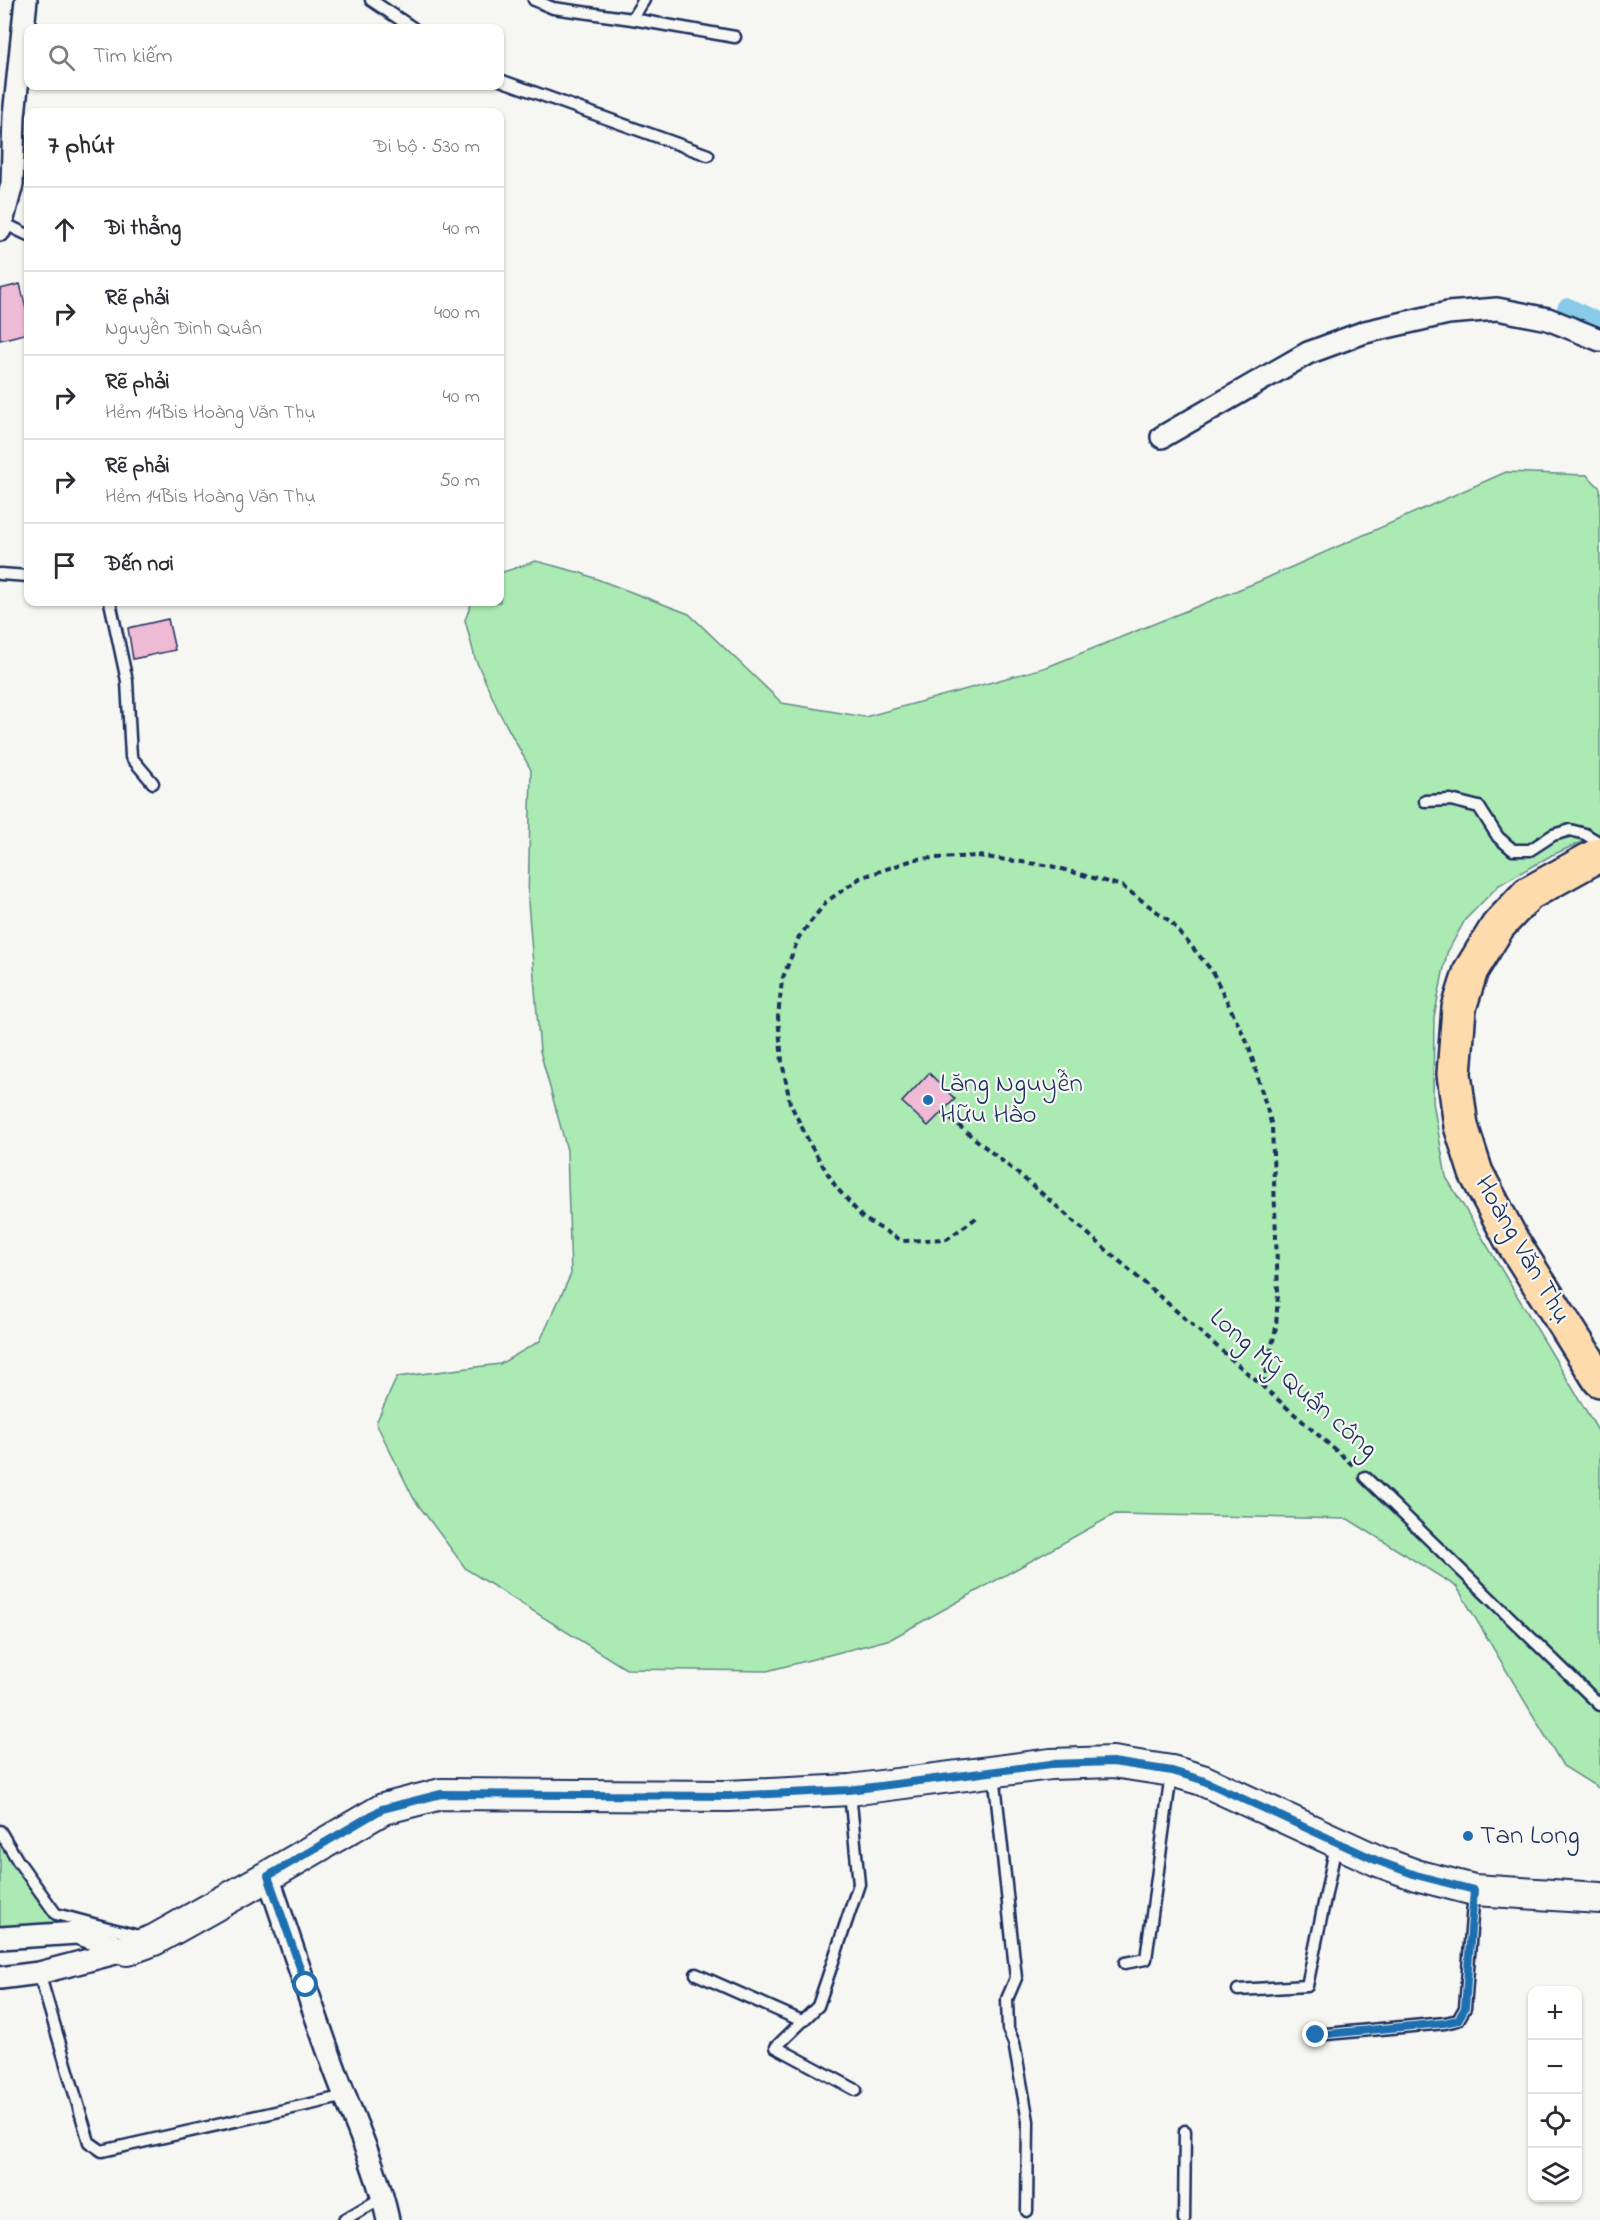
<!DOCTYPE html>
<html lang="vi">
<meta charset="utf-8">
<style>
:root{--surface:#fff;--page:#f2f2f3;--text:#2b2b33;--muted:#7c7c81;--line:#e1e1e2}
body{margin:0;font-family:"Indie Flower",sans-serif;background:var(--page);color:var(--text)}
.controls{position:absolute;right:18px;bottom:18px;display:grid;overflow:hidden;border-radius:12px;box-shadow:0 2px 4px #0004}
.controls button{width:54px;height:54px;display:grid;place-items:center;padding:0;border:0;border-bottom:2px solid var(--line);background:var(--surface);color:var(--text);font:30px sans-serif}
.stop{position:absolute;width:18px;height:18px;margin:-14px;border:4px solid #1f6fb2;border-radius:50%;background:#fff}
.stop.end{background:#1f6fb2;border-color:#fff;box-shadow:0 2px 6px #0008}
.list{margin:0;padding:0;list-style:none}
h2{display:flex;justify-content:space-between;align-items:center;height:78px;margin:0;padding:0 24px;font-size:26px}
h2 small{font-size:20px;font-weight:400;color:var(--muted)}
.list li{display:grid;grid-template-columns:39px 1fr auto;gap:18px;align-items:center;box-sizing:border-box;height:84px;padding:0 24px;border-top:2px solid var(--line)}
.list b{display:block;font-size:22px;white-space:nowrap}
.list p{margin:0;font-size:20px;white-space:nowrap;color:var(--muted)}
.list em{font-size:20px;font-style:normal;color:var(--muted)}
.icon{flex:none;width:33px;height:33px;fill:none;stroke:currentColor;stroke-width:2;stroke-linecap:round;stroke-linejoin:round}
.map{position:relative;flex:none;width:1600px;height:2220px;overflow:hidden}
.search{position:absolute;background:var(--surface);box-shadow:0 2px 4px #0004;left:24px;top:24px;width:480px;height:66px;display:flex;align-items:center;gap:15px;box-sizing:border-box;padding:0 21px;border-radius:12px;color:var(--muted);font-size:22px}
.panel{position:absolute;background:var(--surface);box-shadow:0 2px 4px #0004;left:24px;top:108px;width:480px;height:498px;border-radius:12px}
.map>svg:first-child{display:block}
.green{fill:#abeab2;stroke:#638c88;stroke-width:1.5}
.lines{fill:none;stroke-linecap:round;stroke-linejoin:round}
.canal{stroke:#87cbe8;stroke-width:22}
.building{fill:#eebad5;stroke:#1b2f5e;stroke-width:1.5}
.lane-casing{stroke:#1b2f5e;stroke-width:15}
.street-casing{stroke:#1b2f5e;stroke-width:26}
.secondary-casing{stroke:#1b2f5e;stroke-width:34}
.primary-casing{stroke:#1b2f5e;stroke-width:38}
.path{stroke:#1b2f5e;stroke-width:4;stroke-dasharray:6 4.5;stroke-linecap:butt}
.lane{stroke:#f6f6f2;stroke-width:10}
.street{stroke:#f6f6f2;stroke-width:21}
.secondary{stroke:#f6f6f2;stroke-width:30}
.primary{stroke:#fedbac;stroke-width:33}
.route{stroke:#1f6fb2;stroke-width:8}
.poi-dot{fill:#1f6fb2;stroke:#f6f6f2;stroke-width:2}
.labels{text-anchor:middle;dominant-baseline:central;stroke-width:4.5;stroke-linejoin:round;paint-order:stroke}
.poi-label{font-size:27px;fill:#1b2f5e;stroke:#f6f6f2;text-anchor:start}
.street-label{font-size:27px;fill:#1b2f5e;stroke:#f6f6f2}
</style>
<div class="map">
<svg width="1600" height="2220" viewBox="0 0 1600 2220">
<rect width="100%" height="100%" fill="#f6f6f2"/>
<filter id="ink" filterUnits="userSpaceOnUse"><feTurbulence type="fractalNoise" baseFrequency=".0167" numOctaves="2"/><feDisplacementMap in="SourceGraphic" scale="12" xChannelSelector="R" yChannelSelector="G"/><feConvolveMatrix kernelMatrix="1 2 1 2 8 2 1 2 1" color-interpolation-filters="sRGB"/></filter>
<g filter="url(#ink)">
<path class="green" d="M1506,472L1587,475L1600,488V834L1552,855L1499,885L1465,920L1447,953L1434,1017L1433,1102L1446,1177L1600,1434V1789L1563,1766L1457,1587L1348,1519L1115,1514L891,1639L767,1671L626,1669L466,1569L414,1499L376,1423L397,1377L500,1364L540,1341L571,1274L567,1150L540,1051L528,902L531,770L499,712L475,658L465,620L472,602H500V573L536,561L581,573L689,614L782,703L865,717L1047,667L1260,581Z
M0,1828L77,1933L0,1936Z"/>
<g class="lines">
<path class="canal" d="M1568,309L1600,325"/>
</g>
<path class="building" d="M20,284L28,317V333L0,340V289Z
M168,619L175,650L133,659L128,628Z
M929,1073L955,1099L928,1126L902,1102Z"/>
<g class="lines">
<g class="lane-casing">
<path id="lane" d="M371,0L413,28
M534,0L553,8L632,19L735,37
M632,19L644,0
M500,80L708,155
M3,223L28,235
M0,574L28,576
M110,602L127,681L131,757L153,783
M1425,801L1451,800L1479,807L1498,837L1513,850H1530L1553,835L1570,830L1585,834L1600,843
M1365,1477L1600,1705
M994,1773L1016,1978L1007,1999L1008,2029L1014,2043L1028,2121L1027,2211
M850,1793L859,1884L818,2006L776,2047L856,2090
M0,1831L18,1861L56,1914L142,1937
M1125,1963L1146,1959L1171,1774
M39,1973L89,2142L102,2151L346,2096
M696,1974L802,2021
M1238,1990L1307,1986L1336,1845
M1316,2035L1445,2023L1458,2020L1465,2008L1474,1891
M344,2220L383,2197
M1184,2220L1185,2131"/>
</g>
<g class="street-casing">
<path id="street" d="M0,230L12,184L14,116L26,0
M1162,437L1308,353L1365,332L1448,313L1497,309L1548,319L1600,340
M268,1876C289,1937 309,1999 331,2059C350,2113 376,2164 388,2220
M0,1938L77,1933L127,1950
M0,1978L39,1973L127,1950"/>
</g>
<g class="secondary-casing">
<path id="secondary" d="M127,1950L154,1940L268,1876L383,1809L441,1794L728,1796L850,1790L1051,1764L1113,1762L1172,1771L1202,1780L1378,1861L1416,1875L1474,1890L1600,1898"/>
</g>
<g class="primary-casing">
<path id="primary" d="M1600,854L1528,894L1498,926L1471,970L1459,1008L1454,1074L1461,1126L1476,1173L1512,1241L1600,1380"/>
</g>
<path class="path" d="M942,1112L1038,1190L1356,1468
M976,1218L947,1239L902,1241L863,1218L836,1187L811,1146L790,1103L782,1061L778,1017L782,980L799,937L826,902L860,878L916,859L978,856L1051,866L1122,886L1171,922L1212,971L1248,1044L1272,1126L1278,1293L1276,1327L1263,1387"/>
<use href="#lane" class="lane"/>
<use href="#street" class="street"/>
<use href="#secondary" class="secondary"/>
<use href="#primary" class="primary"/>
</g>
</g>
<g class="lines" filter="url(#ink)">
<path class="route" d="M306,1985L268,1876L382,1809L441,1794L728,1796L849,1790L1051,1764L1113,1762L1172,1771L1202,1780L1378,1861L1416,1875L1474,1890L1465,2008L1458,2020L1444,2023L1316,2035"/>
</g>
<g class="poi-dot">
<circle cx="928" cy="1100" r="6"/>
<circle cx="1468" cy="1836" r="6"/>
</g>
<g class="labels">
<g class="poi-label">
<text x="940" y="1084">Lăng Nguyễn<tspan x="940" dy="31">Hữu Hào</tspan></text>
<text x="1480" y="1836">Tan Long</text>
</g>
<g class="street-label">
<text transform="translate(1522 1250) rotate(60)">Hoàng Văn Thụ</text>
<text transform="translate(1293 1384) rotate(41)">Long Mỹ Quận công</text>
</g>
</g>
</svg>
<div class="controls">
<button>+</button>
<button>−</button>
<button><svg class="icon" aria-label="locate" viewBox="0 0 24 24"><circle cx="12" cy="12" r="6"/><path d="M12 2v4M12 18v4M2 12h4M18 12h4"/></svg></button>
<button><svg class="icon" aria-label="layers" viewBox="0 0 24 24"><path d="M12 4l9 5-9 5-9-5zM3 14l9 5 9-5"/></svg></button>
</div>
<div class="stop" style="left:306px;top:1985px"></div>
<div class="stop end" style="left:1316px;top:2035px"></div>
<div class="search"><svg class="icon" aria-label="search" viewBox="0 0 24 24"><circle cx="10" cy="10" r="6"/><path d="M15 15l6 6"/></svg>Tìm kiếm</div>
<section class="panel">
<h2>7 phút<small>Đi bộ · 530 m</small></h2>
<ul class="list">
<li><svg class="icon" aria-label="ahead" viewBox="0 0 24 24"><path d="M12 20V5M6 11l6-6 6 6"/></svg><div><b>Đi thẳng</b></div><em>40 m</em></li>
<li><svg class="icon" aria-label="right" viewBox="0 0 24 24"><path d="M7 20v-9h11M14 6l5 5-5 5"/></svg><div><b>Rẽ phải</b><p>Nguyễn Đình Quân</p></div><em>400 m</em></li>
<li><svg class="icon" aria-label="right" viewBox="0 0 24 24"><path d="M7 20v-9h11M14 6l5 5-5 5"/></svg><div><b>Rẽ phải</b><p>Hẻm 14Bis Hoàng Văn Thụ</p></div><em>40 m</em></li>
<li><svg class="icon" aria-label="right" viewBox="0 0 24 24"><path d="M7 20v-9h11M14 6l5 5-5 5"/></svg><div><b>Rẽ phải</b><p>Hẻm 14Bis Hoàng Văn Thụ</p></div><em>50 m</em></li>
<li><svg class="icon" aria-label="arrive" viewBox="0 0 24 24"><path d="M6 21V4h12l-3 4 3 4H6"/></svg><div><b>Đến nơi</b></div></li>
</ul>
</section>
</div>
